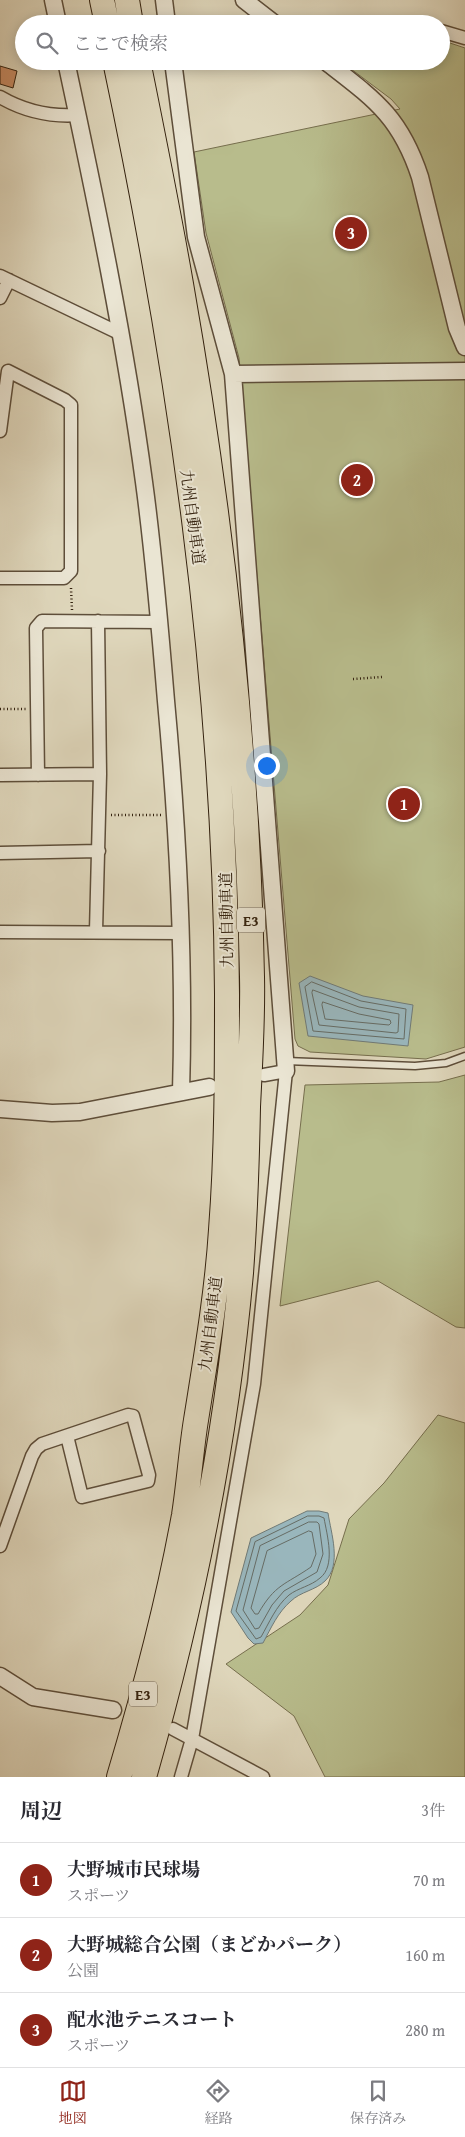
<!DOCTYPE html>
<html lang="ja">
<meta charset="utf-8">
<style>
:root{--surface:#fff;--page:#f2f2f3;--text:#2b2b33;--muted:#7c7c81;--line:#e1e1e2;--accent:#8f2418}
body{margin:0;font-family:"Gentium Book Plus","Noto Serif JP",serif;background:var(--page);color:var(--text)}
.you{position:absolute;left:266px;top:765px;width:18px;height:18px;margin:-12px;border:4px solid #fff;border-radius:50%;background:#1a73e8;box-shadow:0 0 0 8px #1a73e833}
.badge{display:grid;place-items:center;width:32px;height:32px;border-radius:50%;background:var(--accent);color:#fff;font-size:16px;font-weight:700}
.pin{position:absolute;translate:-50% -50%;border:2px solid #fff;box-shadow:0 1px 5px #0006}
.list{margin:0;padding:0;list-style:none}
h2{display:flex;justify-content:space-between;align-items:center;height:65px;margin:0;padding:0 20px;font-size:21px}
h2 small{font-size:16px;font-weight:400;color:var(--muted)}
.list li{display:grid;grid-template-columns:32px 1fr auto;gap:15px;align-items:center;box-sizing:border-box;height:75px;padding:0 20px;border-top:1px solid var(--line)}
.list b{display:block;font-size:19px;white-space:nowrap}
.list p{margin:0;font-size:16px;white-space:nowrap;color:var(--muted)}
.list em{font-size:16px;font-style:normal;color:var(--muted)}
.icon{flex:none;width:28px;height:28px;fill:none;stroke:currentColor;stroke-width:2;stroke-linecap:round;stroke-linejoin:round}
.map{position:relative;flex:none;width:465px;height:1777px;overflow:hidden}
.search{position:absolute;background:var(--surface);box-shadow:0 2px 12px #0003;left:15px;right:15px;top:15px;height:55px;display:flex;align-items:center;gap:12px;box-sizing:border-box;padding:0 18px;border-radius:28px;color:var(--muted);font-size:19px}
.sheet{height:290px;background:var(--surface)}
nav{display:flex;justify-content:space-around;align-items:center;box-sizing:border-box;height:70px;border-top:1px solid var(--line);background:var(--surface);font-size:14px;color:var(--muted)}
nav a{display:grid;justify-items:center;gap:2px}
nav .on{color:var(--accent)}
.map>svg:first-child{display:block}
.green{fill:#b8bc8c;stroke:#766e4d}
.water{fill:#99b6bc;stroke:#707a76}
.lines{fill:none;stroke-linecap:round;stroke-linejoin:round}
.shore{stroke:#666c65;stroke-width:1}
.building{fill:#c88c64;stroke:#33210e}
.service-casing{stroke:#5e4e3a;stroke-width:9}
.minor-casing{stroke:#5e4e3a;stroke-width:15}
.tertiary-casing{stroke:#5e4e3a;stroke-width:19}
.motorway-casing{stroke:#33210e;stroke-width:26}
.path{stroke:#33210e;stroke-width:2.5;stroke-dasharray:1 2.5;stroke-linecap:butt}
.service{stroke:#eae5d3;stroke-width:6}
.minor{stroke:#eae5d3;stroke-width:12}
.tertiary{stroke:#eae5d3;stroke-width:16}
.motorway{stroke:#dfd7bc;stroke-width:24}
.labels{text-anchor:middle;dominant-baseline:central;stroke-width:4;stroke-linejoin:round;paint-order:stroke}
.shield{fill:#eae5d3;stroke:#6a5c49;stroke-width:1}
.shield-label{font-size:15px;font-weight:bold;fill:#33210e}
.street-label{font-size:16px;fill:#33210e;stroke:#eae5d3}
</style>
<div class="map">
<svg width="465" height="1777" viewBox="0 0 465 1777">
<rect width="100%" height="100%" fill="#dfd7bc"/>
<filter id="stains"><feTurbulence type="fractalNoise" baseFrequency=".004" numOctaves="4"/><feColorMatrix values="0 0 0 0 .2 0 0 0 0 .09 0 0 0 0 .02 0 0 0 .5 -.17"/></filter>
<radialGradient id="worn" r=".72"><stop offset=".6" stop-color="#630" stop-opacity="0"/><stop offset="1" stop-color="#630" stop-opacity=".3"/></radialGradient>
<path class="green" d="M441,40L465,48V1047L426,1059L310,1052L298,1046L295,1039L239,358L206,233L194,152L400,109L391,99L351,69L353,61H441Z
M465,1075V1328L456,1327L378,1281L280,1306L305,1085L439,1082Z
M438,1415L465,1423V1777H325L294,1716L226,1664L300,1615L328,1585L349,1519L384,1483Z"/>
<path class="water" d="M310,976L363,996L413,1005L408,1046L308,1036L299,983Z
M307,1511H319L328,1513C331,1533 342,1565 325,1581C316,1590 300,1592 291,1601C278,1612 271,1628 263,1643L254,1644L248,1638L231,1612L251,1538Z"/>
<g class="lines">
<path class="shore" d="M312,982L361,1001L406,1009L404,1039L313,1031L305,987Z
M313,990L359,1007L399,1014L398,1032L396,1033L319,1025L312,993Z
M323,1002L359,1014L390,1020L391,1023L389,1025L325,1019L322,1005Z
M308,1516H319L324,1518C327,1535 336,1566 320,1578C311,1586 298,1588 289,1595C276,1606 269,1623 261,1637L256,1639L236,1611L255,1542Z
M309,1522H317L319,1524L323,1554L317,1572L284,1591L272,1605L259,1628L255,1629L243,1610L260,1546Z
M309,1531L312,1532L316,1554L311,1567C285,1585 275,1584 258,1614H255L251,1608L267,1551Z"/>
</g>
<path class="building" d="M0,66L17,71L13,88L0,84Z"/>
<g class="lines">
<g class="service-casing">
<path id="service" d="M286,1061L415,1066L446,1063L465,1056"/>
</g>
<g class="minor-casing">
<path id="minor" d="M441,31L465,38
M0,97C24,111 50,117 78,115
M0,276L121,334
M0,298L9,280
M0,431L8,371L65,400L71,405V571L64,578H0
M0,775L100,774
M38,775L36,628L42,621L159,622
M0,853L99,851
M96,931L100,774L98,621
M0,932L181,933
M0,1546L32,1456L36,1449L42,1444L128,1415L133,1416L149,1475L148,1481L82,1497L67,1436
M173,1729L263,1777
M181,1777L192,1739L254,1384L286,1071L264,1075"/>
</g>
<g class="tertiary-casing">
<path id="tertiary" d="M53,0L58,24
M164,0L167,24
M244,0L275,24
M66,61C96,201 125,341 144,482C154,555 160,628 166,701C178,831 185,961 181,1092
M173,61L196,237L233,374L286,1071
M325,61C374,99 400,116 420,177L457,328L465,347
M233,374L465,371
M0,1109L52,1113L80,1112L209,1087
M0,1676L33,1697L113,1710"/>
</g>
<g class="motorway-casing">
<path id="motorway" d="M102,0L107,24
M127,0L131,24
M115,61C180,368 225,680 227,994C227,1073 227,1151 221,1230C217,1293 206,1357 196,1420C191,1451 189,1483 184,1515C168,1604 145,1690 119,1777
M138,61C153,135 168,209 181,284C221,513 248,744 252,977C253,1020 250,1064 248,1107C247,1162 245,1218 241,1273C226,1443 191,1613 144,1777"/>
</g>
<path class="path" d="M71,588L72,610
M353,679L382,677
M0,709H26
M111,815H161"/>
<use href="#service" class="service"/>
<use href="#minor" class="minor"/>
<use href="#tertiary" class="tertiary"/>
<use href="#motorway" class="motorway"/>
</g>
<g class="labels">
<g class="shield">
<rect x="237" y="907.5" width="28" height="25" rx="4"/>
<rect x="129" y="1681.5" width="28" height="25" rx="4"/>
</g>
<g class="shield-label">
<text x="251" y="920">E3</text>
<text x="143" y="1694">E3</text>
</g>
<g class="street-label">
<text transform="translate(193 517) rotate(82)">九州自動車道</text>
<text transform="translate(226 920) rotate(-91)">九州自動車道</text>
<text transform="translate(210 1324) rotate(-83)">九州自動車道</text>
</g>
</g>
<rect width="100%" height="100%" filter="url(#stains)"/>
<rect width="100%" height="100%" fill="url(#worn)"/>
</svg>
<div class="you"></div>
<div class="pin badge" style="left:404px;top:804px">1</div>
<div class="pin badge" style="left:357px;top:480px">2</div>
<div class="pin badge" style="left:351px;top:233px">3</div>
<div class="search"><svg class="icon" aria-label="search" viewBox="0 0 24 24"><circle cx="10" cy="10" r="6"/><path d="M15 15l6 6"/></svg>ここで検索</div>
</div>
<section class="sheet">
<h2>周辺<small>3件</small></h2>
<ul class="list">
<li><span class="badge">1</span><div><b>大野城市民球場</b><p>スポーツ</p></div><em>70 m</em></li>
<li><span class="badge">2</span><div><b>大野城総合公園（まどかパーク）</b><p>公園</p></div><em>160 m</em></li>
<li><span class="badge">3</span><div><b>配水池テニスコート</b><p>スポーツ</p></div><em>280 m</em></li>
</ul>
</section>
<nav>
<a class="on"><svg class="icon" aria-label="map" viewBox="0 0 24 24"><path d="M3 6l6-2 6 2 6-2v14l-6 2-6-2-6 2zM9 4v14M15 6v14"/></svg>地図</a>
<a><svg class="icon" aria-label="directions" viewBox="0 0 24 24"><path d="M12 3l9 9-9 9-9-9zM9 14v-3h6M13 9l2 2-2 2"/></svg>経路</a>
<a><svg class="icon" aria-label="saved" viewBox="0 0 24 24"><path d="M7 4h10v16l-5-4-5 4z"/></svg>保存済み</a>
</nav>
